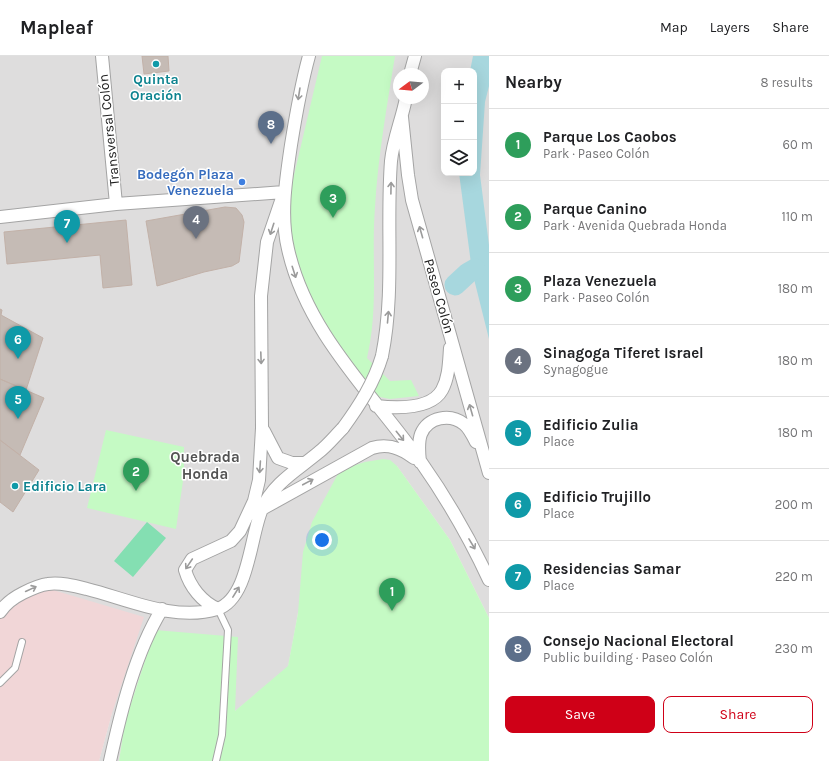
<!DOCTYPE html>
<meta charset="utf-8">
<style>
:root{--surface:#fff;--page:#f2f2f2;--text:#202124;--muted:#757577;--line:#e0e0e0;--accent:#cf0017}
body{margin:0;font-family:Karla,sans-serif;background:var(--page);color:var(--text)}
.controls{position:absolute;right:12px;top:12px;display:grid;overflow:hidden;border-radius:8px;box-shadow:0 4px 16px #0002}
.controls button{width:36px;height:36px;display:grid;place-items:center;padding:0;border:0;border-bottom:1px solid var(--line);background:var(--surface);color:var(--text);font:20px sans-serif}
.compass{position:absolute;left:393px;top:12px;width:36px;height:36px;border-radius:50%;background:var(--surface);box-shadow:0 4px 16px #0002;rotate:254deg}
.you{position:absolute;left:322px;top:484px;width:14px;height:14px;margin:-10px;border:3px solid #fff;border-radius:50%;background:#1a73e8;box-shadow:0 0 0 6px #1a73e833}
.badge{display:grid;place-items:center;width:26px;height:26px;border-radius:50%;background:var(--accent);color:#fff;font-size:13px;font-weight:700}
.pin{position:absolute;translate:-50% -33px;filter:drop-shadow(0 1px 2px #0008)}
.pin::after{content:'';position:absolute;top:21px;width:14px;height:12px;background:inherit;clip-path:polygon(0 0,100% 0,50% 100%)}
.list{margin:0;padding:0;list-style:none}
h2{display:flex;justify-content:space-between;align-items:center;height:52px;margin:0;padding:0 16px;font-size:17px}
h2 small{font-size:13px;font-weight:400;color:var(--muted)}
.list li{display:grid;grid-template-columns:26px 1fr auto;gap:12px;align-items:center;box-sizing:border-box;height:72px;padding:0 16px;border-top:1px solid var(--line)}
.list b{display:block;font-size:15px;white-space:nowrap}
.list p{margin:0;font-size:13px;white-space:nowrap;color:var(--muted)}
.list em{font-size:13px;font-style:normal;color:var(--muted)}
.actions{display:flex;gap:8px;padding:12px 16px}
.actions a{flex:1;padding:9px 0;border:1px solid var(--accent);border-radius:8px;text-align:center;font-size:14px;color:var(--accent)}
.actions .main{background:var(--accent);color:#fff}
.icon{flex:none;width:22px;height:22px;fill:none;stroke:currentColor;stroke-width:2;stroke-linecap:round;stroke-linejoin:round}
.map{position:relative;flex:none;width:489px;height:705px;overflow:hidden}
header{display:flex;align-items:center;gap:24px;box-sizing:border-box;height:56px;padding:0 20px;background:var(--surface);border-bottom:1px solid var(--line)}
header strong{font-size:19px}
nav{display:flex;gap:22px;margin-inline-start:auto;font-size:14px}
main{display:flex}
aside{flex:1;background:var(--surface)}
.map>svg:first-child{display:block}
.residential{fill:#dedddd;fill-rule:evenodd}
.commercial{fill:#f1d6d7}
.park{fill:#c5fac4}
.pitch{fill:#84dfb2}
.water{fill:#a7d7de}
.lines{fill:none;stroke-linecap:round;stroke-linejoin:round}
.river{stroke:#a7d7de;stroke-width:21}
.building{fill:#c5bbb5;stroke:#c2b1a8}
.lane-casing{stroke:#a4a4a4;stroke-width:8}
.street-casing{stroke:#a4a4a4;stroke-width:14}
.lane{stroke:#fff;stroke-width:6}
.street{stroke:#fff;stroke-width:12}
.street-bridge-casing{stroke:#a4a4a4;stroke-width:14;stroke-linecap:butt}
.street-bridge{stroke:#fff;stroke-width:12}
.oneway{stroke:#9b9b9b}
.culture-dot{fill:#0f9aa8;stroke:#fff;stroke-width:1.5}
.shop-dot{fill:#3f7fe0;stroke:#fff;stroke-width:1.5}
.labels{text-anchor:middle;dominant-baseline:central;stroke-width:3;stroke-linejoin:round;paint-order:stroke}
.culture-label{font-size:14px;font-weight:bold;fill:#0d838f;stroke:#fff}
.street-label{font-size:14px;fill:#202020;stroke:#fff}
.shop-label{font-size:14px;font-weight:bold;fill:#366cbe;stroke:#fff;text-anchor:end}
.neighbourhood-label{font-size:15px;font-weight:bold;fill:#535353;stroke:#fff}
</style>
<header>
<strong>Mapleaf</strong>
<nav><a>Map</a><a>Layers</a><a>Share</a></nav>
</header>
<main>
<div class="map">
<svg width="489" height="705" viewBox="0 0 489 705">
<rect width="100%" height="100%" fill="#f0ece6"/>
<path class="residential" d="M0,0H489V562L450,484L397,410L298,557L288,611L234,656L155,574L125,666L119,705H99L112,657L0,559ZM444,15H474V117H444ZM399,18H423V42H399Z"/>
<path class="commercial" d="M53,534L144,561L112,657L99,705H0V559L9,549L35,537Z"/>
<path class="park" d="M322,0H395C387,50 378,100 375,151C371,203 379,250 367,302L390,325L411,324L419,340L390,343L380,341L370,333L345,300L309,242L295,202L291,173V132Z
M106,374L184,391V418L176,473L87,452Z
M383,403L390,404L397,410L450,484L489,562V705H119L125,666L155,574L238,581L235,655L288,610L298,557L303,496L312,466L340,414L365,406Z"/>
<path class="pitch" d="M147,466L166,482L133,521L114,505Z"/>
<path class="water" d="M473,0H489V30L485,46L480,119L489,189V283L472,215L459,117H474V15H470Z"/>
<g class="lines">
<path class="river" d="M455,229L468,217L475,213"/>
</g>
<path class="building" d="M142,0H168L169,15L144,18Z
M225,151L236,152L242,159L244,166L239,206L232,210L204,216L157,230L146,165Z
M126,164L132,229L103,232L100,199L7,208L4,176Z
M0,253L2,254L1,259L43,282L26,334L0,323Z
M0,323L44,342L20,399L0,384Z
M0,384L39,414L13,456L0,446Z"/>
<g class="lines">
<g class="lane-casing">
<path id="lane" d="M0,627L15,612L22,586
M216,705L222,679L228,574L218,553"/>
</g>
<g class="street-casing">
<path id="street" d="M102,0L116,148
M309,0C301,29 296,58 291,89C286,123 280,159 288,193C307,278 373,338 421,406C447,443 470,483 489,524
M410,18L415,0
M402,61L408,119L412,144L489,417
M0,161L116,148L284,136
M382,300C395,235 386,170 391,105C393,84 402,63 406,42
M376,350C395,352 431,354 442,334C449,321 449,306 450,292
M264,375L278,402L292,407H305
M420,406C419,397 418,386 421,378C428,361 450,357 464,368C469,372 473,380 476,386
M262,453L372,392C388,387 401,392 414,402
M218,553C202,546 190,531 185,514L192,503L231,485L240,475L254,445L259,424L262,372L261,240L267,186L281,145
M0,556C6,547 13,542 23,537C31,533 39,529 48,528C60,526 75,530 87,533C127,543 175,566 217,553C249,543 250,480 262,453C273,427 299,413 319,396C328,389 335,380 343,372
M110,705C121,655 135,597 162,553"/>
</g>
<use href="#lane" class="lane"/>
<use href="#street" class="street"/>
<g class="street-bridge-casing">
<path id="street-bridge" d="M343,372C359,350 374,327 382,300"/>
</g>
<use href="#street-bridge" class="street-bridge"/>
</g>
<defs><path id="oneway-shaft" d="M-6 0H5M1.5-3L5.5 0L1.5 3" fill="none" stroke-width="1.6" stroke-linecap="round" stroke-linejoin="round"/></defs>
<g class="oneway">
<use href="#oneway-shaft" transform="translate(299 38) rotate(99)"/>
<use href="#oneway-shaft" transform="translate(391 132) rotate(-89)"/>
<use href="#oneway-shaft" transform="translate(272 173) rotate(108)"/>
<use href="#oneway-shaft" transform="translate(421 176) rotate(-106)"/>
<use href="#oneway-shaft" transform="translate(294 216) rotate(72)"/>
<use href="#oneway-shaft" transform="translate(388 261) rotate(-85)"/>
<use href="#oneway-shaft" transform="translate(261 302) rotate(88)"/>
<use href="#oneway-shaft" transform="translate(471 354) rotate(-106)"/>
<use href="#oneway-shaft" transform="translate(400 380) rotate(51)"/>
<use href="#oneway-shaft" transform="translate(260 411) rotate(94)"/>
<use href="#oneway-shaft" transform="translate(308 426) rotate(-28)"/>
<use href="#oneway-shaft" transform="translate(472 488) rotate(59)"/>
<use href="#oneway-shaft" transform="translate(189 508) rotate(124)"/>
<use href="#oneway-shaft" transform="translate(31 533) rotate(-25)"/>
<use href="#oneway-shaft" transform="translate(236 536) rotate(-58)"/>
</g>
<g class="culture-dot">
<circle cx="156" cy="8" r="4"/>
<circle cx="15" cy="430" r="4"/>
</g>
<circle class="shop-dot" cx="242" cy="126" r="4"/>
<g class="labels">
<g class="culture-label">
<text x="156" y="23">Quinta<tspan x="156" dy="16">Oración</tspan></text>
<text x="23" y="430" text-anchor="start">Edificio Lara</text>
</g>
<g class="street-label">
<text transform="translate(109 74) rotate(-96)">Transversal Colón</text>
<text transform="translate(439 240) rotate(74)">Paseo Colón</text>
</g>
<g class="shop-label">
<text x="234" y="118">Bodegón Plaza<tspan x="234" dy="16">Venezuela</tspan></text>
</g>
<g class="neighbourhood-label">
<text x="205" y="401">Quebrada<tspan x="205" dy="17">Honda</tspan></text>
</g>
</g>
</svg>
<div class="controls">
<button>+</button>
<button>−</button>
<button><svg class="icon" aria-label="layers" viewBox="0 0 24 24"><path d="M12 4l9 5-9 5-9-5zM3 14l9 5 9-5"/></svg></button>
</div>
<svg class="compass" viewBox="-18 -18 36 36"><path d="M0-13l5 13h-10z" fill="#e53935"/><path d="M0 13l5-13h-10z" fill="#757577"/></svg>
<div class="you"></div>
<div class="pin badge" style="left:392px;top:555px;background:#2e9e5b">1</div>
<div class="pin badge" style="left:136px;top:435px;background:#2e9e5b">2</div>
<div class="pin badge" style="left:333px;top:162px;background:#2e9e5b">3</div>
<div class="pin badge" style="left:196px;top:183px;background:#6b7280">4</div>
<div class="pin badge" style="left:18px;top:363px;background:#0f9aa8">5</div>
<div class="pin badge" style="left:18px;top:303px;background:#0f9aa8">6</div>
<div class="pin badge" style="left:67px;top:187px;background:#0f9aa8">7</div>
<div class="pin badge" style="left:271px;top:88px;background:#5c6f8a">8</div>
</div>
<aside>
<h2>Nearby<small>8 results</small></h2>
<ul class="list">
<li><span class="badge" style="background:#2e9e5b">1</span><div><b>Parque Los Caobos</b><p>Park · Paseo Colón</p></div><em>60 m</em></li>
<li><span class="badge" style="background:#2e9e5b">2</span><div><b>Parque Canino</b><p>Park · Avenida Quebrada Honda</p></div><em>110 m</em></li>
<li><span class="badge" style="background:#2e9e5b">3</span><div><b>Plaza Venezuela</b><p>Park · Paseo Colón</p></div><em>180 m</em></li>
<li><span class="badge" style="background:#6b7280">4</span><div><b>Sinagoga Tiferet Israel</b><p>Synagogue</p></div><em>180 m</em></li>
<li><span class="badge" style="background:#0f9aa8">5</span><div><b>Edificio Zulia</b><p>Place</p></div><em>180 m</em></li>
<li><span class="badge" style="background:#0f9aa8">6</span><div><b>Edificio Trujillo</b><p>Place</p></div><em>200 m</em></li>
<li><span class="badge" style="background:#0f9aa8">7</span><div><b>Residencias Samar</b><p>Place</p></div><em>220 m</em></li>
<li><span class="badge" style="background:#5c6f8a">8</span><div><b>Consejo Nacional Electoral</b><p>Public building · Paseo Colón</p></div><em>230 m</em></li>
</ul>
<div class="actions"><a class="main">Save</a><a>Share</a></div>
</aside>
</main>
